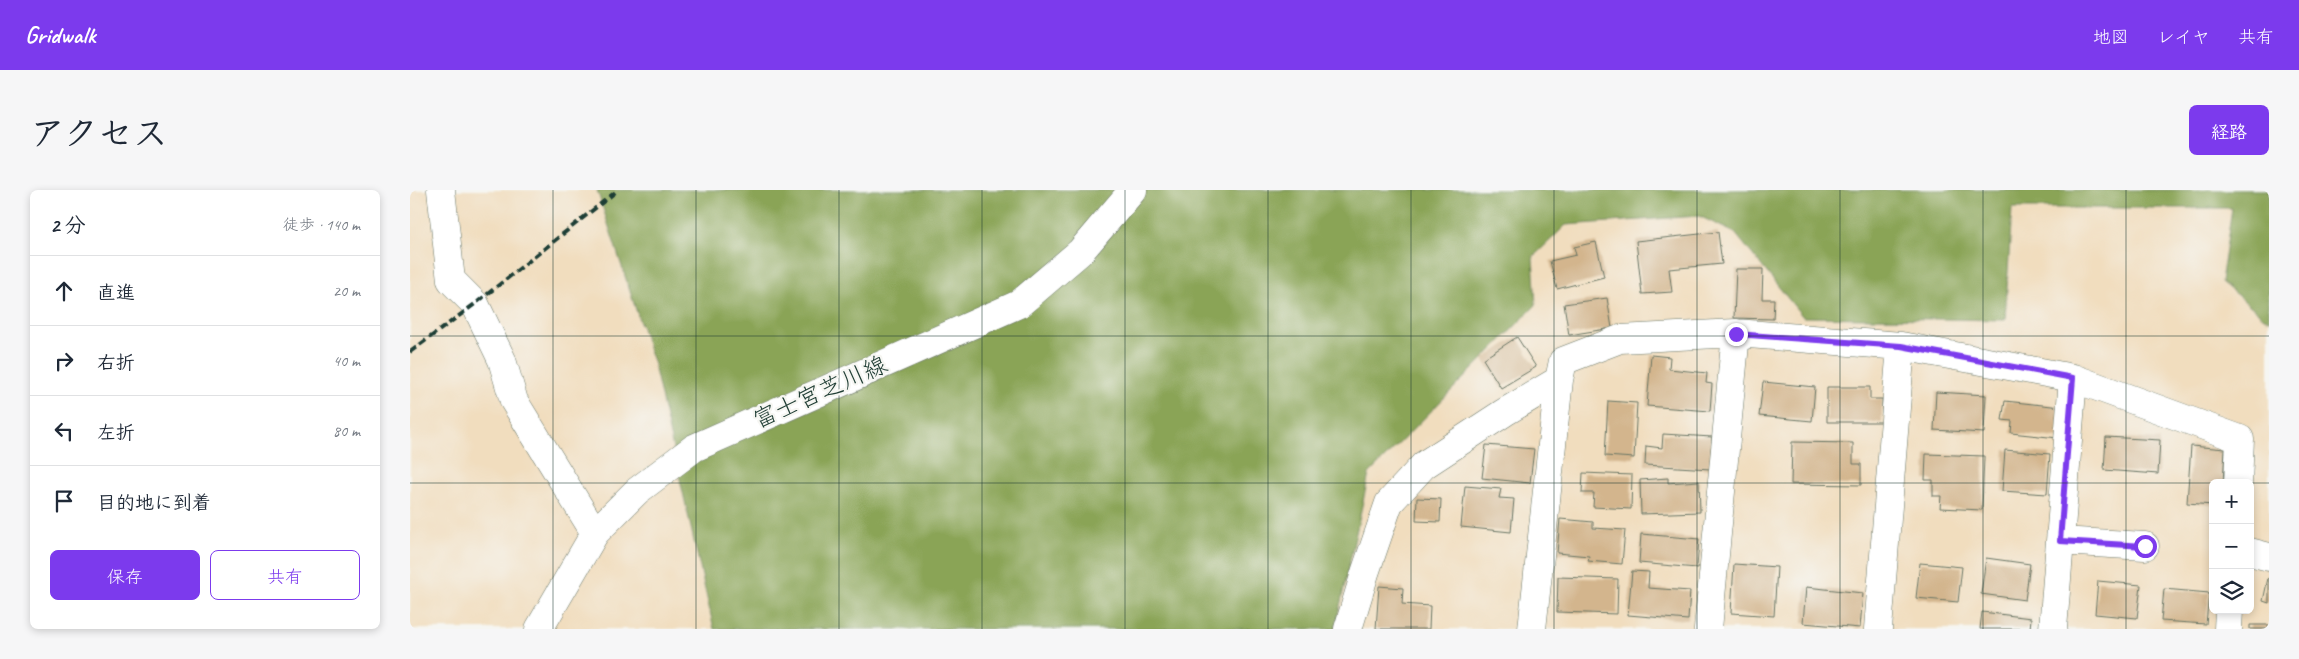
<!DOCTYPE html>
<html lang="ja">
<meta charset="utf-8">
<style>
:root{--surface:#fff;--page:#f6f6f7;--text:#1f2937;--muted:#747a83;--line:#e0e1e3;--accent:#7c3aed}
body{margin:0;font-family:Caveat,"Klee One",sans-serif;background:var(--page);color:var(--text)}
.controls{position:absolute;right:15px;bottom:15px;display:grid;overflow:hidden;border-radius:8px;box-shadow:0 2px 8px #0003}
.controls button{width:45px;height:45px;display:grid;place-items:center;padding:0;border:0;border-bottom:1px solid var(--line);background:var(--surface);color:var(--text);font:25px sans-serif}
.stop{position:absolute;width:15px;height:15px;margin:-11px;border:4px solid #7c3aed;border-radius:50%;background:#fff}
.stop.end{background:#7c3aed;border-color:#fff;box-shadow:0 1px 5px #0008}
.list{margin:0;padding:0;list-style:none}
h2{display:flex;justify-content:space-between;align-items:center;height:65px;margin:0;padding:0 20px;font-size:21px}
h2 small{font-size:16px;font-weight:400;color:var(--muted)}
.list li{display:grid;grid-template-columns:32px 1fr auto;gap:15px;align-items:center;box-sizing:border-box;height:70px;padding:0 20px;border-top:1px solid var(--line)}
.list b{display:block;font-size:19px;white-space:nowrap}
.list em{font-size:16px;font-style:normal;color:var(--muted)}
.actions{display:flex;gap:10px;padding:15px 20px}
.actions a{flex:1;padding:11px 0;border:1px solid var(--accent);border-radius:8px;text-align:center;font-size:18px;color:var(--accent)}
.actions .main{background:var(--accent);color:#fff}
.icon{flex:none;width:28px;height:28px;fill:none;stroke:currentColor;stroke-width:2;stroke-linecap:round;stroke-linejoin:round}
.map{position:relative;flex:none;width:1859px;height:439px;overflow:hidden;border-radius:8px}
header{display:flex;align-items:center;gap:30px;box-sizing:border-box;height:70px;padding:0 25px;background:var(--accent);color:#fff}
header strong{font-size:24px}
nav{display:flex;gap:28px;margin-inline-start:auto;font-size:18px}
.intro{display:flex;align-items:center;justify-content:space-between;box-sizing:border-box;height:120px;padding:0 30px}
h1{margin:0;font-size:35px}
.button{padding:12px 22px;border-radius:8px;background:var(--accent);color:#fff;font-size:18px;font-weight:700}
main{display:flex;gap:30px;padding:0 30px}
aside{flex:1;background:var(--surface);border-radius:8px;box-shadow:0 2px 8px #0003}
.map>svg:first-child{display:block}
.forest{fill:#8aa456;stroke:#547045}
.building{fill:#d3b58d}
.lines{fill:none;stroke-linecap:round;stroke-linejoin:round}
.minor-casing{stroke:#687564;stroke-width:29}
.major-casing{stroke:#687564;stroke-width:29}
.minor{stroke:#fff;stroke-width:28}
.major{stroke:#fff;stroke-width:28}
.rail{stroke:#1f3d34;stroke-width:4;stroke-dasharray:8 4;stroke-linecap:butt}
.route{stroke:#7c3aed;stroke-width:6}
.grid{fill:none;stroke:#1f3d34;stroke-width:1;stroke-opacity:0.55}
.labels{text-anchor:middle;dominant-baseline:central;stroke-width:4.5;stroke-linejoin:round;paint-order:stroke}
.street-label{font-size:24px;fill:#1f3d34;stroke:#f6f6f2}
</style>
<header>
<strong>Gridwalk</strong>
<nav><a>地図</a><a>レイヤ</a><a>共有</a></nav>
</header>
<div class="intro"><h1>アクセス</h1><a class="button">経路</a></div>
<main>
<aside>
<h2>2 分<small>徒歩 · 140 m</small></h2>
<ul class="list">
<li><svg class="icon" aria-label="ahead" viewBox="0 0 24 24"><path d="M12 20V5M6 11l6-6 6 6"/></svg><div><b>直進</b></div><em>20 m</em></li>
<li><svg class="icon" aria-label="right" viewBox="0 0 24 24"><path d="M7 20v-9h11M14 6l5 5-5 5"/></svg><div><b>右折</b></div><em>40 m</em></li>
<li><svg class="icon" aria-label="left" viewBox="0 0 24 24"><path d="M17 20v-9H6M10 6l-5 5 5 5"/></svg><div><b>左折</b></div><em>80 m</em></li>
<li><svg class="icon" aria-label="arrive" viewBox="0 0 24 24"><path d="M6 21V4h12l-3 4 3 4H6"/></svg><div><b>目的地に到着</b></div></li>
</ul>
<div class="actions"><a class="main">保存</a><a>共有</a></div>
</aside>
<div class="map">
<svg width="1859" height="439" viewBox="0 0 1859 439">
<rect width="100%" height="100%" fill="#f6f6f2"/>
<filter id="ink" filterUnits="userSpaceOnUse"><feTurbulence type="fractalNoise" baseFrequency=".02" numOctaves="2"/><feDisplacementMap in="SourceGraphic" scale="10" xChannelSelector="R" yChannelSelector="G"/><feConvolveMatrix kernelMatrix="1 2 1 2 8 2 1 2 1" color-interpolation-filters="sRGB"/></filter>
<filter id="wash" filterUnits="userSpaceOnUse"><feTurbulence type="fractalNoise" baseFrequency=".0096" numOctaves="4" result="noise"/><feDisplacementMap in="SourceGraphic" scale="20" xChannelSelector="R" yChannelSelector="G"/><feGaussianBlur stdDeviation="1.12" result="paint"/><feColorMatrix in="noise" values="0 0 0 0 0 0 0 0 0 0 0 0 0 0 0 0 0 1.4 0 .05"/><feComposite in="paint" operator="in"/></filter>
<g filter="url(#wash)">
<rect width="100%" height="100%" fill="#f1ddbe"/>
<path class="forest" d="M187,0H1859V131L1811,92L1822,18H1602L1595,130L1393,127L1325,43L1289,26L1156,35L1123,67L1126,115L959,284L925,439H304L244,175Z"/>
<g id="blocks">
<path class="building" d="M1308,42L1312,74L1259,79L1262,102L1232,104L1226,51Z
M1186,52L1194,87L1147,99L1140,71L1166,65L1164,57Z
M1326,79H1353L1352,109H1364L1363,129L1324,128Z
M1197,108L1202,138L1159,145L1154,114Z
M1107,147L1126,177L1091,198L1073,169Z
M1241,165L1260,167L1259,179L1297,183L1296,193L1302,194L1300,221L1237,216Z
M1353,192L1405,197L1402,231L1349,226Z
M1417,197H1460V209H1472V232H1417Z
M1526,202L1576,205L1574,243L1524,240Z
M1198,211L1227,213L1224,268L1195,266Z
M1595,211L1651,217L1648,248L1601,243L1602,231L1592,230Z
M1253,244L1302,247L1300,279L1235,275L1236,256L1252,258Z
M1696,247L1750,250L1748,284L1694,280Z
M1382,252L1443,253V274H1451V295L1381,294Z
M1076,255L1124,259L1120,293L1072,288Z
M1781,256L1815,259L1813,293H1803V315L1777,313Z
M1595,260L1640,264L1637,304L1592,301Z
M1516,264L1574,266L1572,320L1530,318L1531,306H1523V290H1515Z
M1173,283L1222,285L1221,319L1183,317L1184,303H1172Z
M1258,288V293L1289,291L1290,322L1231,324L1230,290Z
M1055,296L1091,299L1089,308L1104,309L1101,342L1051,337Z
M1007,308L1031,309L1030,332L1006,331Z
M1150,329L1183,332V338L1215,340L1212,374L1178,371L1179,366L1147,363Z
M1231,344L1289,349L1287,378L1229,373Z
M1576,368L1620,374L1615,410L1571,404Z
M1510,373L1552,377L1548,412L1506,408Z
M1324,374L1367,377L1364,426L1321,423Z
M1222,381L1239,382L1238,398L1280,401L1278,430L1218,425Z
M1148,387L1208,389L1207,424L1147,422Z
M1858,388H1859V413L1853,411Z
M1688,391L1731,395L1727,428L1685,424Z
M969,396L993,398L992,414L1020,416L1019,439H966Z
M1396,397L1453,403L1450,438L1393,433Z
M1754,399L1799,403L1796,434L1751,431Z
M1572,422L1621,428L1620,439H1570Z
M1840,435H1859V439H1840Z"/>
</g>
</g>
<g filter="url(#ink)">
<use href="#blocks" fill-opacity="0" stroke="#687564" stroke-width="1"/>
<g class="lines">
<g class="minor-casing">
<path id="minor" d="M31,0L41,90L65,114L92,170L104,211L185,343
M1650,351L1735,356
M1840,362L1859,367
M938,439L955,383L979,313L1014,275L1095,222L1149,190L1153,171L1210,149L1326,143L1491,156L1663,188L1830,249L1828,293
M1122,439L1149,190
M1298,439L1326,143
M1468,439L1491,156
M1643,439L1663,188
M1818,439L1819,420"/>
</g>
<g class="major-casing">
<path id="major" d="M129,439L185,343L227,301L284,258L609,114L670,62L723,0"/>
</g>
<use href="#minor" class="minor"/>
<use href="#major" class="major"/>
<path class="rail" d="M0,162L65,114L208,0"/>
</g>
</g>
<g class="lines" filter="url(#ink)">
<path class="route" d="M1326,144L1491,156L1663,188L1650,351L1735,356"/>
</g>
<path class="grid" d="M143,0V439M286,0V439M429,0V439M572,0V439M715,0V439M858,0V439M1001,0V439M1144,0V439M1287,0V439M1430,0V439M1573,0V439M1716,0V439M0,146H1859M0,293H1859"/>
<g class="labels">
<g class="street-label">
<text transform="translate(410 202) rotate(-24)">富士宮芝川線</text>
</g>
</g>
</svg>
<div class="controls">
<button>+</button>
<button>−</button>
<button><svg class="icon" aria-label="layers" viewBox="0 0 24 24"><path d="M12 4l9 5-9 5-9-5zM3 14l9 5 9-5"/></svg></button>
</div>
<div class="stop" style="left:1735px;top:356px"></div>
<div class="stop end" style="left:1326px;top:144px"></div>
</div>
</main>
